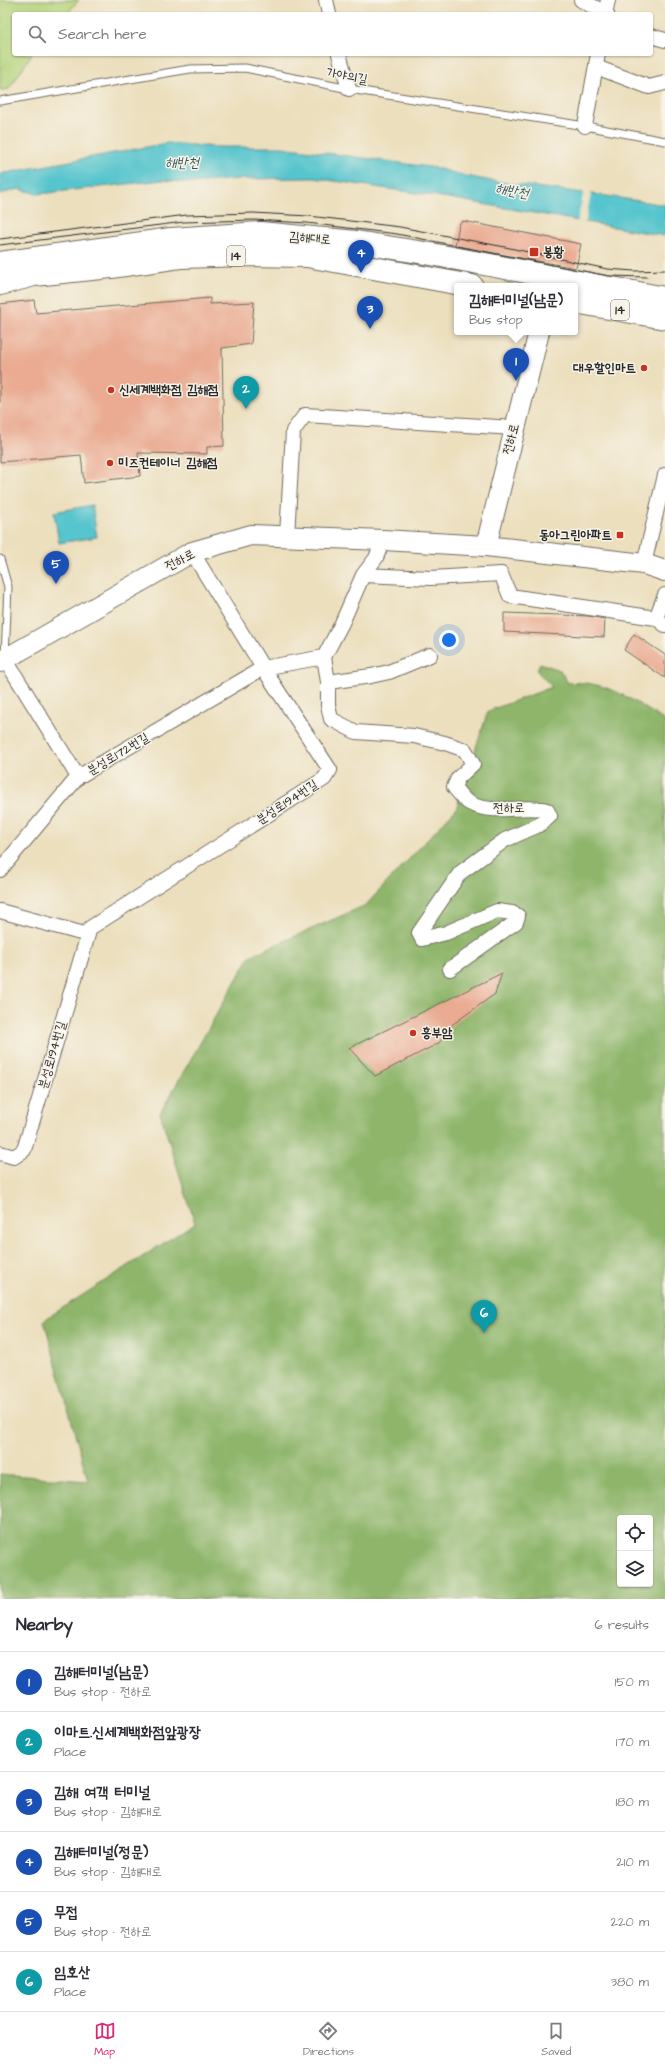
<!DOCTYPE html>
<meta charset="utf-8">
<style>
:root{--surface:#fff;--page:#f2f2f3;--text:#2b2b33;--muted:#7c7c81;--line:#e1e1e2;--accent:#db2777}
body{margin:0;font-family:"Architects Daughter","Poor Story",sans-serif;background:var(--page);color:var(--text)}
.controls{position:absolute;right:12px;bottom:12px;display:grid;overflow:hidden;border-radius:4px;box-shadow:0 1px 3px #0004}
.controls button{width:36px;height:36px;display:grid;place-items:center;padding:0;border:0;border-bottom:1px solid var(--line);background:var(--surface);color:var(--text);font:20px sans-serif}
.you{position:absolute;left:449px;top:640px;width:14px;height:14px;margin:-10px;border:3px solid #fff;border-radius:50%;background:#1a73e8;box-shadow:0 0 0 6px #1a73e833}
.badge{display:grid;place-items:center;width:26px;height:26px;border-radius:50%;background:var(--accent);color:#fff;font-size:13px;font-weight:700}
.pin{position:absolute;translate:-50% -33px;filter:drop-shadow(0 1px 2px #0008)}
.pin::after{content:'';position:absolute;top:21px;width:14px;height:12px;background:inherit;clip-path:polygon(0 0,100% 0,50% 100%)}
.popup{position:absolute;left:454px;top:283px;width:124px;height:52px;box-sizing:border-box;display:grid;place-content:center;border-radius:4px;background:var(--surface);filter:drop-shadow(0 1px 3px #0005);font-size:13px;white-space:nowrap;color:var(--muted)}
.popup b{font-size:15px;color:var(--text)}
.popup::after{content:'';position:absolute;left:50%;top:100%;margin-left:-8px;border:8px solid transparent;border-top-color:var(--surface)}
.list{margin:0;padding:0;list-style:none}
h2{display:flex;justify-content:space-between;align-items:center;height:52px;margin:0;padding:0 16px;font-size:17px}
h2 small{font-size:13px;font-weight:400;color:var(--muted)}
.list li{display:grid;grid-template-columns:26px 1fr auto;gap:12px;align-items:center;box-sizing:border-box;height:60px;padding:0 16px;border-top:1px solid var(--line)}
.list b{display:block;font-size:15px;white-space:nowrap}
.list p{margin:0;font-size:13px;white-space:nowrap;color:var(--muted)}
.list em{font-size:13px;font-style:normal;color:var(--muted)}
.icon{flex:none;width:22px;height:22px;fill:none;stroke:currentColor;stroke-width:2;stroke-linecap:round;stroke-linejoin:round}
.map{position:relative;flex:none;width:665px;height:1599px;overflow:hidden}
.search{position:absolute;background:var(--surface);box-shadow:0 1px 3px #0004;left:12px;right:12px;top:12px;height:44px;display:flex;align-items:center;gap:10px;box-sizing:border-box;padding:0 14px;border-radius:4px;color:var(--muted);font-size:15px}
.sheet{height:412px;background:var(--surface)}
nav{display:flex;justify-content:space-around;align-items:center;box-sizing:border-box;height:56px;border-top:1px solid var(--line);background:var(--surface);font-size:11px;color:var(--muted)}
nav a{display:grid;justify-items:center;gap:2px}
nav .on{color:var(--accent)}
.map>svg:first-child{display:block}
.green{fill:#b3d37a;stroke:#6f7f52}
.forest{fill:#8eb56a;stroke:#5c704a;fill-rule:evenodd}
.water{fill:#57c5cd;stroke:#41787c}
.pier{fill:#ecdfbd}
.building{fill:#eaab92}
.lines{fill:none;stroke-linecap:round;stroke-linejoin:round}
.lane-casing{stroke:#6f6a5e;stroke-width:9}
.street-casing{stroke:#6f6a5e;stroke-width:16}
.secondary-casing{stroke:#6f6a5e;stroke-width:22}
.primary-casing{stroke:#6f6a5e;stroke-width:24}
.lane{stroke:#fff;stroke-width:7}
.street{stroke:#fff;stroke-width:14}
.secondary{stroke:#fff;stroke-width:20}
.primary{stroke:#fff;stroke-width:22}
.tram{stroke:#2b2b2b;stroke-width:1}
.poi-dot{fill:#c8321e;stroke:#f7f3e8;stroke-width:1.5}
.labels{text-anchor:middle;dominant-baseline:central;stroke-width:3;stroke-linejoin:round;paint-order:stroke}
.shield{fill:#f7f3e8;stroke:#686764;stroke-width:1}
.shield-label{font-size:12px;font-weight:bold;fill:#2b2b2b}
.street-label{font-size:13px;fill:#2b2b2b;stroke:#f7f3e8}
.poi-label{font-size:13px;font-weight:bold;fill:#2b2b2b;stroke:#f7f3e8;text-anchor:start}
.water-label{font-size:14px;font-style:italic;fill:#38595c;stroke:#f7f3e8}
</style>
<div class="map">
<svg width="665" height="1599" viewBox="0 0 665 1599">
<rect width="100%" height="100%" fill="#f7f3e8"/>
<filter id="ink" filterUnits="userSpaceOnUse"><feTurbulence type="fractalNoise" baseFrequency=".025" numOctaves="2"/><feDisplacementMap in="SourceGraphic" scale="8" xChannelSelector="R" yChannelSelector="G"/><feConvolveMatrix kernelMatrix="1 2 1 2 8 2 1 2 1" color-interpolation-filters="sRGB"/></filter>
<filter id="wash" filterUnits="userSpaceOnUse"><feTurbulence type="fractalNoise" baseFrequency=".012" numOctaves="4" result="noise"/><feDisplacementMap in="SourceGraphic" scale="16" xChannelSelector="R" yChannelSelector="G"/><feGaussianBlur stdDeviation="0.9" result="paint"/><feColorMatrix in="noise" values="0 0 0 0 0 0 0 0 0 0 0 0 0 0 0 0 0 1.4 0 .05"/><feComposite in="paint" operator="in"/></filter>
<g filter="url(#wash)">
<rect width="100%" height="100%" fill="#ecdfbd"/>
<path class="green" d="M0,0H79L67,14H14V54H32L9,89L0,90Z"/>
<path class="forest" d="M540,663L560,670L568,683C605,679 636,702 665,721V1599H0V1474L88,1481L44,1320L195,1223L160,1113L250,956L366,905L456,809L488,711L552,687L537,671ZM620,1518H650V1584H620Z"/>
<path class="water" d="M168,143L216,147H282L437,168C473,180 513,184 551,189C589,193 627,199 665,205V236L437,196L314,178L238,179L190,183L163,180L38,194L19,189L0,194V174Z
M92,505L97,537L59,543L54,512Z"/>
<path class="pier" d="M584,191L591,192L585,225L577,223Z"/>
<g id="blocks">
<path class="building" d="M463,221L581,244L576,268L455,246L459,224Z
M210,298V304L254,302L251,344L222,348L224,446L207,447V454L138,453L140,476L84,483L81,455L0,462V304L34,300L36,313Z
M504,613L588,616L605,619L604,637L504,632Z
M634,634L665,655V678L624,650Z
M502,973L495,994L453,1024L439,1043L375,1076L349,1048Z"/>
</g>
</g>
<g filter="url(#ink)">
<use href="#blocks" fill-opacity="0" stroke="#6f6a5e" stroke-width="1"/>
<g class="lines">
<g class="lane-casing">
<path id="lane" d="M0,101L190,69L245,68L349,89L585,126L665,141
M0,559L8,587L5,657"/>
</g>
<g class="street-casing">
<path id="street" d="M326,0L329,14
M581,0L607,14
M605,14L608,0
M651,36L665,40
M339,54L349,89
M596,67L649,87L665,83
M585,126L598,54
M287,536L293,431L305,415L514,428
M383,540L376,558L363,575L342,623L324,657L328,682V705L331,719L356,732L414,736L445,743L465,750L473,764L458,778L454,787C458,792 464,800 469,803C494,816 522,804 547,810L550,816L539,825L505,840L460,873L419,933L422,939L446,933L497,911L512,913L518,916L516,922L450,969
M644,564L665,475
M363,575L431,578L501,574L510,596L656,618L665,625
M656,618L665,595
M5,659L78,777
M328,682L371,676L389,672L430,655
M0,870L78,777L263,668L324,657
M0,911L88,935
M0,1153L14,1157L24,1150L90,928L324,779L330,770L263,668L192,552"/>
</g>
<g class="secondary-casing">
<path id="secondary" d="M486,546L539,332
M0,662L192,552L251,535L383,540L486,546L644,564L665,571"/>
</g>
<g class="primary-casing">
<path id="primary" d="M0,263L171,239L260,233L356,242L431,254L665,298
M0,284L34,275L111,267L180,257L248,255L307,256L472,286
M575,302L665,318"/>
</g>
<use href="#lane" class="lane"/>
<use href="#street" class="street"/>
<use href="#secondary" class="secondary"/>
<use href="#primary" class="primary"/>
<path class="tram" d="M0,239L187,215L253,213L309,216L400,227L505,247L607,269L634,271L665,270
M0,245L184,222L254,220L307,223L397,234L608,276L647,277"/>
</g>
</g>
<g class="poi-dot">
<rect x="529" y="247" width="10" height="10" rx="2"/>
<circle cx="644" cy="368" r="4"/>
<circle cx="111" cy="390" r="4"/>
<circle cx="110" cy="463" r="4"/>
<rect x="616" y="531" width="8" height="8" rx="2"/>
<circle cx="413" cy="1033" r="4"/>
</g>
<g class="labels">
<g class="shield">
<rect x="227" y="246" width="18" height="20" rx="3"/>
<rect x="611" y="300" width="18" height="20" rx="3"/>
</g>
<g class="shield-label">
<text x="236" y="256">14</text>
<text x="620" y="310">14</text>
</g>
<g class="street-label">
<text transform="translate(347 76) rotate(10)">가야의길</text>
<text transform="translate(310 238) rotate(5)">김해대로</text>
<text transform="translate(511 439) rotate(-76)">전하로</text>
<text transform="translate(180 560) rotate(-27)">전하로</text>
<text transform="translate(118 754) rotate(-31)">분성로172번길</text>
<text transform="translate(287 802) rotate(-33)">분성로194번길</text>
<text x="509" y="808">전하로</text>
<text transform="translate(52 1055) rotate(-74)">분성로194번길</text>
</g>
<g class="poi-label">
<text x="543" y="252">봉황</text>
<text x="636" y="368" text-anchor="end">대우할인마트</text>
<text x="119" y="390">신세계백화점 김해점</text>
<text x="118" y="463">미즈컨테이너 김해점</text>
<text x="612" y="535" text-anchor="end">동아그린아파트</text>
<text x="421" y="1033">흥부암</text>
</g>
<g class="water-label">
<text x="182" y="163">해반천</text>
<text transform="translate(512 191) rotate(10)">해반천</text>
</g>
</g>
</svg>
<div class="controls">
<button><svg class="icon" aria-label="locate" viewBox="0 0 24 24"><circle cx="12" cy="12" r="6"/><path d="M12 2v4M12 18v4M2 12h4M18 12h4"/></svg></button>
<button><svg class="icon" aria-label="layers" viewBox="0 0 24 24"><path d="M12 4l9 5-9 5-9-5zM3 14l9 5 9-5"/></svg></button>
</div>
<div class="you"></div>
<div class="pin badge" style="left:516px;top:381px;background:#1a4fb4">1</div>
<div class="popup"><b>김해터미널(남문)</b>Bus stop</div>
<div class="pin badge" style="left:246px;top:409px;background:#0f9aa8">2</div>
<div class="pin badge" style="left:370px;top:329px;background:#1a4fb4">3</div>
<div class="pin badge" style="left:361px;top:273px;background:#1a4fb4">4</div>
<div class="pin badge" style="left:56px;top:584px;background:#1a4fb4">5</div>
<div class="pin badge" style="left:484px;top:1333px;background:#0f9aa8">6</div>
<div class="search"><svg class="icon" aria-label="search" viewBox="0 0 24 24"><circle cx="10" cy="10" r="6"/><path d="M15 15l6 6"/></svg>Search here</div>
</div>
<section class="sheet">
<h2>Nearby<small>6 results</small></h2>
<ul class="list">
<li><span class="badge" style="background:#1a4fb4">1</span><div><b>김해터미널(남문)</b><p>Bus stop · 전하로</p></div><em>150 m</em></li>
<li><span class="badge" style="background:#0f9aa8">2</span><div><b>이마트.신세계백화점앞광장</b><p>Place</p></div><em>170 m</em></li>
<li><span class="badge" style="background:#1a4fb4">3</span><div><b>김해 여객 터미널</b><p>Bus stop · 김해대로</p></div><em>180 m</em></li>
<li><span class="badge" style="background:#1a4fb4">4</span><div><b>김해터미널(정문)</b><p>Bus stop · 김해대로</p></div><em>210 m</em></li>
<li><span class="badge" style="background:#1a4fb4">5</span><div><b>무접</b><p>Bus stop · 전하로</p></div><em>220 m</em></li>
<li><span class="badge" style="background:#0f9aa8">6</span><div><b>임호산</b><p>Place</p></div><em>380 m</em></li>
</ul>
</section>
<nav>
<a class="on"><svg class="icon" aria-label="map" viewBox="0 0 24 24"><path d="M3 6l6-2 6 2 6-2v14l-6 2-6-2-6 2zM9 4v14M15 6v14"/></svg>Map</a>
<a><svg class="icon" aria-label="directions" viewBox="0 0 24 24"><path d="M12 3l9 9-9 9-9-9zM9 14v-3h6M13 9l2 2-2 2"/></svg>Directions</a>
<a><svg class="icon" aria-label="saved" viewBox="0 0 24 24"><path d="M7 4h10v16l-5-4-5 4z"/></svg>Saved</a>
</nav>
